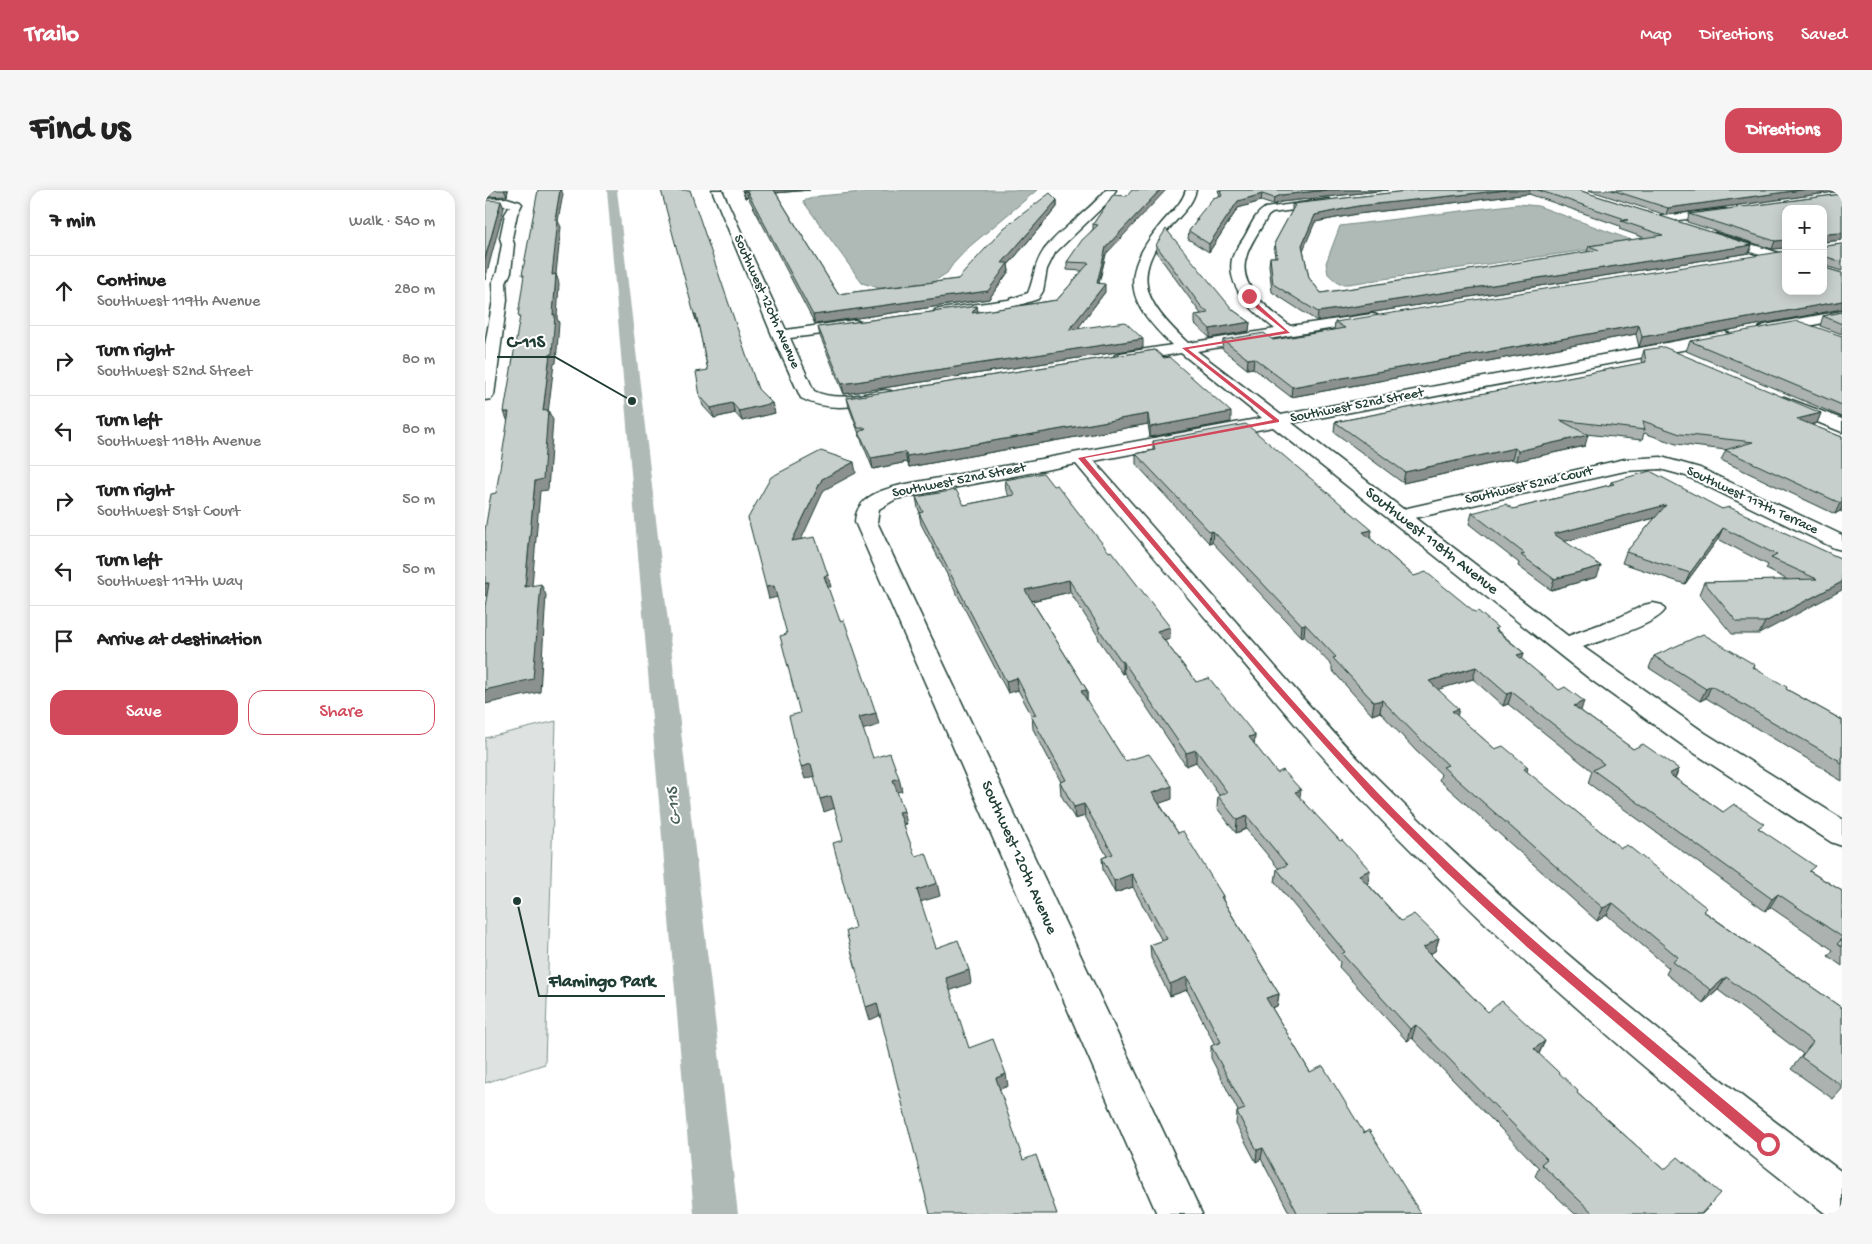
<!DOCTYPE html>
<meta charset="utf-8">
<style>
:root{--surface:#fff;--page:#f6f6f6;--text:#222;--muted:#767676;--line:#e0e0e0;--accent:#d1495b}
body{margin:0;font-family:"Gochi Hand",sans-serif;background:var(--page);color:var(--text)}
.controls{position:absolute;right:15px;top:15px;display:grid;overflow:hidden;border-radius:10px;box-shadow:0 2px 12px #0003}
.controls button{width:45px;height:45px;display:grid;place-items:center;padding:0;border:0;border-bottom:1px solid var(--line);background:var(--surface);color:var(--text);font:25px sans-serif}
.stop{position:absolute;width:15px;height:15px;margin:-11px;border:4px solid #d1495b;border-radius:50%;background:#fff}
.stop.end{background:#d1495b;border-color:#fff;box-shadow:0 1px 5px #0008}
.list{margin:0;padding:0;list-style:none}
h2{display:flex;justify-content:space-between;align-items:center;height:65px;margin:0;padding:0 20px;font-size:21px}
h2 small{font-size:16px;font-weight:400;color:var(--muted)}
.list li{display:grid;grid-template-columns:32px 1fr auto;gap:15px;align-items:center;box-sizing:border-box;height:70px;padding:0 20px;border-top:1px solid var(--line)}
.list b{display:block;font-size:19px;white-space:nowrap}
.list p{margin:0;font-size:16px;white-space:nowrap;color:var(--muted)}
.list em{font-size:16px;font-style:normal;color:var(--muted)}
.actions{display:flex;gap:10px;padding:15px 20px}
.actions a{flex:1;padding:11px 0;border:1px solid var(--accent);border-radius:15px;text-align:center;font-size:18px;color:var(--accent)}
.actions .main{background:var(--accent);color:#fff}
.icon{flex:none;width:28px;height:28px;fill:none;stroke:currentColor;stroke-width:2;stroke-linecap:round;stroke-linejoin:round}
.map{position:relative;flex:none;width:1357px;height:1024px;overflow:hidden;border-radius:15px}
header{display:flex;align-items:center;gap:30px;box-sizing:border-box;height:70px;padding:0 25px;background:var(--accent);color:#fff}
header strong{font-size:24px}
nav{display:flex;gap:28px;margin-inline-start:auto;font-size:18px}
.intro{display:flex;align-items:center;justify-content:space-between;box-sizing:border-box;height:120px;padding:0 30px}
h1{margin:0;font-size:35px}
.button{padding:12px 22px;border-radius:15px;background:var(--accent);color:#fff;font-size:18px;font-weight:700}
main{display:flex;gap:30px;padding:0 30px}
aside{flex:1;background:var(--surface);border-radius:15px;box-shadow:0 2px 12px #0003}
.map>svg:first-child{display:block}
.green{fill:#dee3e2;stroke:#7e908b}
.water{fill:#afbab7;stroke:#758883}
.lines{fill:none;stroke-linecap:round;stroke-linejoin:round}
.canal{fill:#afbab7;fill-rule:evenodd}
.minor-casing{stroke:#1f3d34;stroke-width:3}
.minor{fill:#fff;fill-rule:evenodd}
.wall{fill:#abb2af;stroke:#1f3d34;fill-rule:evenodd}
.shaded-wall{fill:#8b918f;stroke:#1f3d34}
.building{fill:#c7cfcc;stroke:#1f3d34}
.route{fill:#d1495b}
.labels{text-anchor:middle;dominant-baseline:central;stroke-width:4;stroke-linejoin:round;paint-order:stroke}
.far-street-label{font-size:14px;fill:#1f3d34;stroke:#fff}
.street-label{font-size:16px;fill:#1f3d34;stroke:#fff}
.water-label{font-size:18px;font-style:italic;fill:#4a625b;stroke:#fff}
.leader{fill:none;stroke:#1f3d34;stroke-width:2}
.callout-dot{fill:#1f3d34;stroke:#fff;stroke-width:2}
.callout-label{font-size:18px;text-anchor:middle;font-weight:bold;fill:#1f3d34;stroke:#fff;stroke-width:4;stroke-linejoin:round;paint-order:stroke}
</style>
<header>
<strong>Trailo</strong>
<nav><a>Map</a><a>Directions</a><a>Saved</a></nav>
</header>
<div class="intro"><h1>Find us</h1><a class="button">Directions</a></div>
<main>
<aside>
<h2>7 min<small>Walk · 540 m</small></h2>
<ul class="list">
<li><svg class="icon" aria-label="ahead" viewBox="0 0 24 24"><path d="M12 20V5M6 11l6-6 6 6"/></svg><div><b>Continue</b><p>Southwest 119th Avenue</p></div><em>280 m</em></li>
<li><svg class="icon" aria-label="right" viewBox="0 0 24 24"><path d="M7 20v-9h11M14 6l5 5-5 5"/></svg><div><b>Turn right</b><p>Southwest 52nd Street</p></div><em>80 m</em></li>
<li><svg class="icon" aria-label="left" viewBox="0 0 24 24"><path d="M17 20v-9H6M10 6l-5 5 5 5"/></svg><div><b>Turn left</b><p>Southwest 118th Avenue</p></div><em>80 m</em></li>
<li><svg class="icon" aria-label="right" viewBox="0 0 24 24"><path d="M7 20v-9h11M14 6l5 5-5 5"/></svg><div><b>Turn right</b><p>Southwest 51st Court</p></div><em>50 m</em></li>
<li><svg class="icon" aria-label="left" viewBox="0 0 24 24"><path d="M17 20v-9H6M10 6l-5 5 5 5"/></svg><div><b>Turn left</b><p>Southwest 117th Way</p></div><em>50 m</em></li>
<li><svg class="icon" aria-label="arrive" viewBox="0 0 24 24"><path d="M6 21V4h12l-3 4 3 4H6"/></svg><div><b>Arrive at destination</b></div></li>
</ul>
<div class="actions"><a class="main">Save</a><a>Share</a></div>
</aside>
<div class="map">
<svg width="1357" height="1024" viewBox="0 0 1357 1024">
<rect width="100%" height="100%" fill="#fff"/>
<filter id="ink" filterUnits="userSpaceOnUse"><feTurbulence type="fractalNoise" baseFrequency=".02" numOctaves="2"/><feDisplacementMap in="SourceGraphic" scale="10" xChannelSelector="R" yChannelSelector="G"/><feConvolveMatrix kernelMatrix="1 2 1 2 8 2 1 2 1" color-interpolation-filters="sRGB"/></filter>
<g filter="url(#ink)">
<path class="green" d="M71,531L60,874L0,893V548Z"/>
<path class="water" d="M400,0H552L484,57L468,74L462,83L448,92L394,98L377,93L318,11L334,6Z
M1033,14L1053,16L1149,51L1123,57L863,94H854L843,84L841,73L855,36Z"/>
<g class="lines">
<path class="canal" d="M122,0H132L253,1024H209Z"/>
<g class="minor-casing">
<path id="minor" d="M227,0H237L301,140L370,130L375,132L378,135L375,138L370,140L305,148L329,201C351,212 377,204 400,200L406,201L409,205L406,209C376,216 344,223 316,208L287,145Z
M621,0H631L621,14L570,63L562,79L558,101L553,109L525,118L455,127L450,126L448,123L450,120L455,119L523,110L543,103C550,87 548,76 559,60C575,39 603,22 621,0Z
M701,0H711C708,14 697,24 687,35C645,86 658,111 703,153L790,139C770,123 741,99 747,69C749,61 756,53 760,46C766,35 770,24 780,18L844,9L850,12L844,15L787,23L783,26C776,39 764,54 761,68C752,97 786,121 805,136L887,124L892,125L894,128L892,131L712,161L796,225L1240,142L1245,144L1248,147L1245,150L1240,152L807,233L918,319L1140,269L1176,267L1215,278L1357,345V360L1349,358L1201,286L1175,279L1140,281L930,328L1083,446L1135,427L1159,415L1168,413L1177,415L1180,420C1169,436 1117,450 1098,457L1220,543L1357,629V656L1346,652L1200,557L1105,489L788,237L609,271C664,333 719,396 774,458C812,501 849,545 889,585C1033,730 1193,860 1357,982V1024H1341C1174,895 1012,754 868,600C829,558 793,514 756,470C701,405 646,340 591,274L411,309L394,319L392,332L717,1024H672L370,332C371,307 396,300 416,295L777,228L696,163L636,173L630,171L628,168L630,165L636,163L687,155C641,111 634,85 676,34C685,23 697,14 701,0Z
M22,8L35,12L37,14L32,24L27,48L29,54L26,82L21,93L22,110L9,205L6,209L0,210V155L8,110L7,93L12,82L17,54L15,48L20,24L25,16L0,15V9Z
M1240,19L1246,22L1244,24L1177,32L1171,29L1177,26Z
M1230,43L1301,65V73L1226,50L1224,47L1226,44Z
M1357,121V129L1280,145L1275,143L1272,140L1275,137L1280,135Z
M1299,207L1357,229V242L1293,216L1290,212L1293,208Z"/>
</g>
<use href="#minor" class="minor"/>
</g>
<path class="wall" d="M0,0H23L22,6L0,7Z
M257,0H325L291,3L353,104L473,89L572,10V17L523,75L524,81L504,109L330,134L263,7L260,8Z
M733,0H903L796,12L788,15L776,11L753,18L724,62L703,49L704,41L711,32V29L735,6Z
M931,0H1093L1267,55L1264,63L832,131L787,102L784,75L785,67H790L789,60L790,52L807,21V14ZM1044,4L1135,36L1134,39L1160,48L1104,56L1102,62L836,103L824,88L818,59L830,32L872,24Z
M1103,0H1357V1L1181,25Z
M1357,4V50L1339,52V54L1341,56L1357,54V81L1340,76V78L1357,83V119L1154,157L1151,144L806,207L768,178L762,179L737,159L738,150H788L849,140L850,132L1338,101L1301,19V58L1287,59L1202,32L1204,24Z
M628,5L621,64L614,93L620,102L592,139L658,158L359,204L335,146L333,137L492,116L493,122L572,110L597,81L582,80V72L608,39V34Z
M671,55L748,120L765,132L764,141L725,148L710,134V125L716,124L671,62Z
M1357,122V144L1335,136L1338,126Z
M209,124L273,199L287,213L290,223L257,231L250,223L229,228L218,216L215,206L223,180L213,133H212Z
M1357,146V227L1201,161L1205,151Z
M670,160L746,232L665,247L663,234L424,277L422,272L388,279L377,252L364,217L362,208Z
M1159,160L1336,223L1332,233L1326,235L1357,247V322L1355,321L1350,324L1236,270L1241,260L1191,254L1159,243L1157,250L1100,244V256L1031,271L1027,269L918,293L849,242L850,232L1157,173L1156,170Z
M668,251L885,348L929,386L1012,440L1039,463L1037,469L1096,521L1148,559L1194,579L1190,588L1238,622L1276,640L1326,682L1357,701V776L1343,766L1348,760L1285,717L1280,721L1103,593L1107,581L1023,514L1018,516L988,489L953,499L972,526L1010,559L1043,577L1042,582L1136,658L1220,722L1357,818V899L1348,909L1306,879L1318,864L1233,800L1218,813L1181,784L1184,778L1122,725L1112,731L954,590L956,584L931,561L895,522L887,525L847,480V476L819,446L816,447L727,352L724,353L651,274V264L668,260Z
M520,290L685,449L679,450L711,492L770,545L769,554L792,583L855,651L885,680L883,693H882L916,731L954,748L950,761L945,764L1003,822L1060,851L1054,864L1092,903L1179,980L1226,1015L1217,1024H1090L1050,986L1054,978L927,848L922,851L854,777L855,772L790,692L792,679H794L761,639L751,643L732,618L733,606L734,605L711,572L701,576L639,483L637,484L614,450L613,446L585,402L547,411L602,500V512L640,571L687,609L674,613L693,643L738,706V710L794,804L792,816L787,818L825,882L879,943L936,1024H805L776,969L771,972L751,934L752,922L753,921L726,868V856L730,855L702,800L685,806L666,768L665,755L677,751L648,697L630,703L618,680L617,668L622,666L600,626L590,629L576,605L575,592H576L548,539L547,526L533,500L523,503L436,334L434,323H435L433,318L431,307L479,315L524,306L521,301Z
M1126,292L1237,319L1357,369L1274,444H1247L1214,404L1219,392L1303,390L1281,379L1283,375L1233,349L1200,394L1137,373L1141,362L1170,328L1080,351L1112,387L1066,400L1033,376L1034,373L984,334L987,323L1028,319L1125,295Z
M1169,466L1270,475L1269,478L1301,499L1357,530V591L1345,584L1346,583L1221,508L1215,511L1164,478Z"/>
<path class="shaded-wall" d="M19,0H23L22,6Z
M75,0H76L78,4L73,31L76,37L70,93L67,85L70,30Z
M288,0H325L289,3Z
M675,0H681L621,64L612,101V93L621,57Z
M842,0H903L796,12L788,15L789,8L796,5Z
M1021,0H1045L1044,4L872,24L830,32L817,63V55L830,25L873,16Z
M1316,0H1357V1L1181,25L1183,18Z
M258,1H262L263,7L260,8Z
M777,4L776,11L753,18L724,62V54L753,11Z
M572,10V17L523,75L524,81L504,109L330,134L328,125L503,101L517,73Z
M16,11L19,18L0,90V69Z
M1357,43V50L1338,52L1339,46L1341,44Z
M1301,50V58L1287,59L1290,51Z
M1267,55L1264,63L832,131L833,122Z
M71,84L74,93L72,128L74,133L71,173L69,174L62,231L58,221L65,164Z
M620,94V102L585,149L584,140Z
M1357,111V119L1154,157L1157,147Z
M492,116L493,124L487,123Z
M209,124H211L214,133H212Z
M765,132L764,141L725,148V139Z
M1154,135L1151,144L806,207L807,197Z
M658,149V158L359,204L357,194Z
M769,168L768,178L762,179L763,169Z
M247,213L250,223L229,228L226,218Z
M287,213L290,223L257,231L254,221Z
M63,220L68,230L63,300L55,301L46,408L40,397L50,291Z
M19,222H24L23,232Z
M746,222V232L665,247V237Z
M1336,223L1332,233L1308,239L1312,229Z
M663,224V234L424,277L422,266Z
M1103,245L1100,256L1031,271L1033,261Z
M1030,258L1027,269L918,293L920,282Z
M420,262L422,272L388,279L386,268Z
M369,272L371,283L339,300L310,363L307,351L337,289Z
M1357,312V317L1355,321L1350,324L1355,313Z
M1181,315L1177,326L1066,355L1069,344Z
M1238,338L1233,349L1200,394L1205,383Z
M887,340L885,351L878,342Z
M728,341L727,352L724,353L725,342Z
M1116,376L1112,387L1066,400L1069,389Z
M343,385L346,397H342L339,386Z
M584,390L585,402L542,412L540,400Z
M1357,392V400L1274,444L1280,432Z
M0,393H4L10,404L0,406Z
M56,394L61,405L55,502L0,514V500Z
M289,396L293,407L284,409L281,397Z
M820,434L819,446L816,447L817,435Z
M685,437V449L672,453V441Z
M1039,463L1036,475L1032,465Z
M638,471L639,483L637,484V472Z
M991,477L988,489L941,503L944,491Z
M532,488L533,500L523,503L521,491Z
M1226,496L1221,508L1215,511L1221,499Z
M602,500V512L596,501Z
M1027,502L1023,514L1018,516L1022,504Z
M897,510L895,522L887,525L889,512Z
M1099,511L1095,524L1089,516Z
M974,519L971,531L967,521Z
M391,523L394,535L377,540L374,527Z
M770,545L769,557L764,547Z
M711,560V572L701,576V563Z
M326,574L330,586L320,589L316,577Z
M1194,579L1188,591L1184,584Z
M414,588L417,601L411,602L408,590Z
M687,596V609L667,616V603Z
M816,600L814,612L810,602Z
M346,606L350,618L339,622L335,609Z
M599,614L600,626L590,629L589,617Z
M419,621L422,634L418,635L414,622Z
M762,626L761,639L751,643L752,630Z
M885,680L883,693L872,698L874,685Z
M647,684L648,697L630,703L629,691Z
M452,693L455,706L435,712L432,700Z
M1293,704L1285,717L1280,721L1287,709Z
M1128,713L1122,725L1112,731L1118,718Z
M954,748L950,761L935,770L938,758Z
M484,780L486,793L464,801L461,788Z
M702,787V800L685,806V794Z
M1241,787L1233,800L1218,813L1226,800Z
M794,804L792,816L780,821L781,808Z
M392,813L396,825L385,830L381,817Z
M931,835L927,848L922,851L925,839Z
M1060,851L1054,863L1044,872L1049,859Z
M521,884L523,896L513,900L511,888Z
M778,958L776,969L771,972L772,960Z"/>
<path class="building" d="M53,0H75L70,30H73L67,85L71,84L68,125L70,124L67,164H65L58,221L63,220L58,289L50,291L40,397L56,394L48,489L0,500V417L4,393H0V340L6,304L11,303L24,222H19L35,126H33L39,85H37Z
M176,0H205L273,199L287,213L254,221L247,213L226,218L215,206L211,182L223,180L211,124H209Z
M258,0H289L353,104L473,89L519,38L565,3L572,10L517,73H523L503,101L328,125L262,1H258Z
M647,0H675L621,57L612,93L620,94L584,140L640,132L658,149L357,194L333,137L492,116L487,123L572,110L604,73L582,72L597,50L613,35L608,34L628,5L642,6Z
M735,0H842L796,5L789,8L777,4L753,11L724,54L704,41L713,29H711L728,8L737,5Z
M931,0H1021L873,16L830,25L817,55L824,88L836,103L1114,60L1104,56L1178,45L1136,31L1143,30L1053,0H1093L1267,55L833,122L788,94L785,67H792L790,52L810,15L807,14Z
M1127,0H1316L1183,18Z
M1357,4V43L1341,44L1339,46V54L1341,56L1357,54V72L1342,67L1339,69L1340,78L1357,83V111L1157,147L1154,135L807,197L769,168L763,169L738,150L779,143L788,150L860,138L850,132L1301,61V101H1338V19H1301V50L1290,51L1204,24Z
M0,10L16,11L0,69Z
M681,39L748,120L765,132L725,139L710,125L724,123L718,119L671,55Z
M1357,122V134L1338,126Z
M1313,131L1357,146V215L1205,151Z
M1179,157L1336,223L1312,229L1357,247V312L1355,313L1240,260L1268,252L1195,244L1158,231L1160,240L1075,230L1103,245L1033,261L1030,258L920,282L850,232L1161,172L1159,160Z
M670,160L679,168L684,167L746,222L665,237L663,224L422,266L420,262L386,268L374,242L381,238H373L362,208Z
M761,234L887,340L878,342L929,386L941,382L990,422L993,421L1013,438L1009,439L1039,463L1032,465L1074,500L1080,497L1099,511L1089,516L1148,559L1158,554L1194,579L1184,584L1238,622L1249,614L1279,634L1273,638L1330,676L1324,681L1357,701V747L1293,704L1287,709L1108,580L1119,574L1027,502L1022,504L991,477L944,491L974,519L967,521L1010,559L1018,556L1043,577L1039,579L1136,658L1142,655L1222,718L1218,721L1357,818V896L1316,867L1328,852L1241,787L1226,800L1188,772L1193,767L1128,713L1118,718L958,577L963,575L934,548L897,510L889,512L848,468L851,467L820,434L817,435L728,341L725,342L651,264L670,260L668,251Z
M336,261L369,272L337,289L307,351L330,347L343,385L339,386L355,431L359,430L391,523L374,527L388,568L405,563L414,588L408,590L419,621L414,622L430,666L441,663L452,693L432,700L451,758L473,750L484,780L461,788L484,858L508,849L521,884L511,888L538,970L551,965L572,1024H445L392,813L381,817L361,741L370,738L348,653L358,650L346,606L335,609L326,574L316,577L304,526L315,523L295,446L302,444L289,396L281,397L263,328L286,287Z
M1165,281L1237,319L1244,317L1357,369V392L1280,432H1252L1219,392L1332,389L1286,368L1292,365L1238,338L1205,383L1141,362L1181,315L1069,344L1116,376L1069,389L1036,365L1040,364L987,323L1021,314L1028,319L1129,294L1126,292Z
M558,283L568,296L572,295L624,362L626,361L685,437L672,441L711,492L724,488L770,545L764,547L792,583L798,580L816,600L810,602L855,651L857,650L885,680L874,685L916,731L929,724L954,748L938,758L1003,822L1017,811L1060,851L1049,859L1093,901L1092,903L1179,980L1193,967L1235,1003L1216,1024H1109L1056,974L1062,969L931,835L925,839L857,764L860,762L792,679L802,675L762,626L752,630L733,606L742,602L711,560L701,563L638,471L637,472L613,438H615L584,390L540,400L602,500L596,501L640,571L664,564L687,596L667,603L693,643L698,641L738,706L736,707L794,804L781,808L825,882L838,876L879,943L884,940L936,1024H813L778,958L772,960L752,922L760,919L726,856L736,852L702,787L685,794L665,755L682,749L647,684L629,691L617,668L628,664L599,614L589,617L575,592L581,590L546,526L551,525L532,488L521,491L434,323L438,322L431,307L471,300L479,315L530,305L520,290Z
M1218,444L1270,475L1267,477L1302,497L1301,499L1357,530V574L1353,572L1355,571L1226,496L1221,499L1169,466Z
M1357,749V757L1352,754Z"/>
</g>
<path class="route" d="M762,105H765L775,116L805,143L703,159L794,230V232L600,268C696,381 790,496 892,602C1014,729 1153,837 1287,950L1289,954L1287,958L1283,960L1278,958L1042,757L960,681L886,607L788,497L593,268L788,230L697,158L800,141L771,118Z"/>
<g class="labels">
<g class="far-street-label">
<text transform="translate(281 112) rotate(66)">Southwest 120th Avenue</text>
<text transform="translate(872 216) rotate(-11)">Southwest 52nd Street</text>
<text transform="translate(474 291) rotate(-11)">Southwest 52nd Street</text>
<text transform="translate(1044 296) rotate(-13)">Southwest 52nd Court</text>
<text transform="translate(1267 311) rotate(25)">Southwest 117th Terrace</text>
</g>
<g class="street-label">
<text transform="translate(946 352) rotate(38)">Southwest 118th Avenue</text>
<text transform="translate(533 668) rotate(66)">Southwest 120th Avenue</text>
</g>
<g class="water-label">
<text transform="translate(190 616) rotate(-96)">C-11S</text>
</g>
</g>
<path class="leader" d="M147 211L70 167H12M32 711L54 806H180"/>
<g class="callout-dot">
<circle cx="147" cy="211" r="5"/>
<circle cx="32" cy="711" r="5"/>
</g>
<g class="callout-label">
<text x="41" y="157">C-11S</text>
<text x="117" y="796">Flamingo Park</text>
</g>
</svg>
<div class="controls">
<button>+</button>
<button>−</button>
</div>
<div class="stop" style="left:1283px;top:954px"></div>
<div class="stop end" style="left:764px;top:106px"></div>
</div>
</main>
